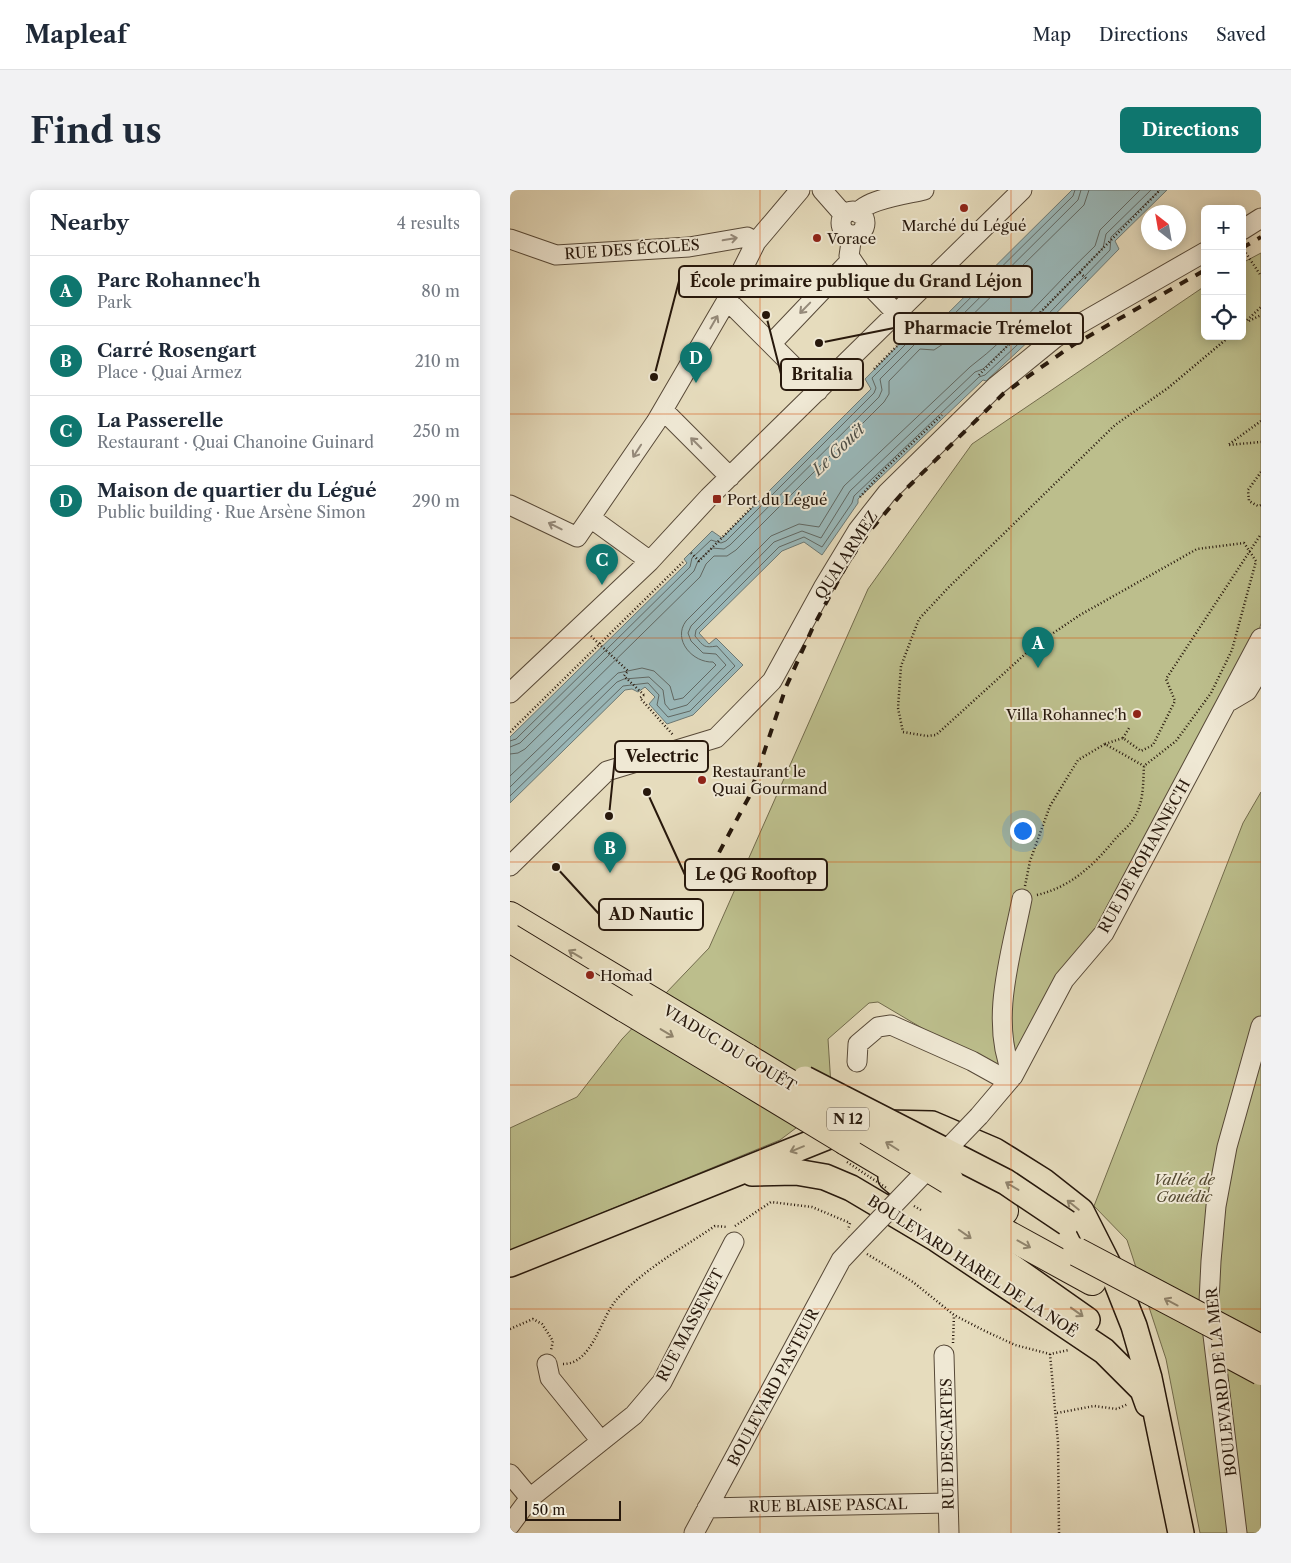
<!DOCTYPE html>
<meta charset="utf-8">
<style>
:root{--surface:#fff;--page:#f2f2f3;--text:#1f2937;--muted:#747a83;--line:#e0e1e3;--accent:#0f766e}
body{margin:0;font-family:"Libre Caslon Text",serif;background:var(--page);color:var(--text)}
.controls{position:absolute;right:15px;top:15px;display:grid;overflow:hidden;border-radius:8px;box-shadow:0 2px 12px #0003}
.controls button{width:45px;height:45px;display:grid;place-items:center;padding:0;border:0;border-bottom:1px solid var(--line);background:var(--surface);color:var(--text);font:25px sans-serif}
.compass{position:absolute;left:631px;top:15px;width:45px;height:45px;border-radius:50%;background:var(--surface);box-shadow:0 2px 12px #0003;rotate:329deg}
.scale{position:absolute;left:15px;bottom:12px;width:96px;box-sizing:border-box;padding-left:5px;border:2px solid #27180c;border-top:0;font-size:14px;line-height:18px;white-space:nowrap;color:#27180c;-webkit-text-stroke:4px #efe8d4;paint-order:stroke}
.you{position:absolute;left:512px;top:640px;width:18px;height:18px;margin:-12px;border:4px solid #fff;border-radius:50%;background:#1a73e8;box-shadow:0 0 0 8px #1a73e833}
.badge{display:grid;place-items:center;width:32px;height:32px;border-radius:50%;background:var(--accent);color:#fff;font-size:16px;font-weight:700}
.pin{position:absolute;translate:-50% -41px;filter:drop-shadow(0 1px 2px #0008)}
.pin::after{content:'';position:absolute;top:26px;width:18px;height:15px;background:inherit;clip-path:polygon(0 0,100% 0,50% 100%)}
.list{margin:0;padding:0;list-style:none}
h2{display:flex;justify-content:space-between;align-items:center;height:65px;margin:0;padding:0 20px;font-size:21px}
h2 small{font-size:16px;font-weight:400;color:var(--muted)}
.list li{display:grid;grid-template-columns:32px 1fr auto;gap:15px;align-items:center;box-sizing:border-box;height:70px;padding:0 20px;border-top:1px solid var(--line)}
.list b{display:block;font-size:19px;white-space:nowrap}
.list p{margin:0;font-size:16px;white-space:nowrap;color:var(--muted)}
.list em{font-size:16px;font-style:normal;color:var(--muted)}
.icon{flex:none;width:28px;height:28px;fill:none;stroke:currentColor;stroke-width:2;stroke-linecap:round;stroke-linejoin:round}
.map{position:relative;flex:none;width:751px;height:1343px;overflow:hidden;border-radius:8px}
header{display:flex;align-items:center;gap:30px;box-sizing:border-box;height:70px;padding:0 25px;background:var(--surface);border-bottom:1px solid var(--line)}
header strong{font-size:24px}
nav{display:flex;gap:28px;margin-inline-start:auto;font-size:18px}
.intro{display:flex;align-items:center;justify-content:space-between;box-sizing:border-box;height:120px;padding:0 30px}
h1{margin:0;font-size:35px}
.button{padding:12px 22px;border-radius:8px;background:var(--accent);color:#fff;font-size:18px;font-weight:700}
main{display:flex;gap:30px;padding:0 30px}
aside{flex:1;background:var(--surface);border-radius:8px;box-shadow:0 2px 12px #0003}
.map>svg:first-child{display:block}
.green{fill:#bcbe8c;stroke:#726b4c}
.water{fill:#9ab9bb;stroke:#6c7975}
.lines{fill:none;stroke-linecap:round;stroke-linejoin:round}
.shore{stroke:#606864;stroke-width:1}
.minor-casing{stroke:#574938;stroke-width:21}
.major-casing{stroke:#27180c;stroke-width:28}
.highway-casing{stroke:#27180c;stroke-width:30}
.path{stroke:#27180c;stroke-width:2.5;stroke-dasharray:1 2.5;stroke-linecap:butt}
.minor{stroke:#efe8d4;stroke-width:19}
.major{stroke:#e6dcbd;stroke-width:25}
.highway{stroke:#e6dcbd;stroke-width:28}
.rail{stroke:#27180c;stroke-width:4;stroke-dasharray:9 9;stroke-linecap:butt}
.minor-bridge-casing{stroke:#574938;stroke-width:21;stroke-linecap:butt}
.major-bridge-casing{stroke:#27180c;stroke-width:28;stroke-linecap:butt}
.highway-bridge-casing{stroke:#27180c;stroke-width:30;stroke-linecap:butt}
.path-bridge{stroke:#27180c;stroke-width:2.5;stroke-dasharray:1 2.5;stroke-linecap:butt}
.minor-bridge{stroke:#efe8d4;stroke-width:19}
.major-bridge{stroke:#e6dcbd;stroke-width:25}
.highway-bridge{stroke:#e6dcbd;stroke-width:28}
.oneway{stroke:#958a7a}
.oneway2{stroke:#90846d}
.grid{fill:none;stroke:#d5520c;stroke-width:1;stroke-opacity:0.55}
.poi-dot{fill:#8f2418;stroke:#efe8d4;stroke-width:2}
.labels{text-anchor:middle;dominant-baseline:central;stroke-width:4;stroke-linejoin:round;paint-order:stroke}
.shield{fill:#efe8d4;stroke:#635648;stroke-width:1}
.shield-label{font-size:14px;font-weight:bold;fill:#27180c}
.poi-label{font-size:15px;fill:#27180c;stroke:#efe8d4;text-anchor:start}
.street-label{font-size:15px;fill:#27180c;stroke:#efe8d4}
.park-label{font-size:15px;font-style:italic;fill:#544a32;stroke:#efe8d4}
.water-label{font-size:16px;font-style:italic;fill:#4f5049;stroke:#efe8d4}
.leader{fill:none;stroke:#27180c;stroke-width:2}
.callout-dot{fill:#27180c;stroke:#efe8d4;stroke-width:2}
.callout{fill:#efe8d4;stroke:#27180c;stroke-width:2}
.callout-label{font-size:16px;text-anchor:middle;font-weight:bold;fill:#27180c}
</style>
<header>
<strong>Mapleaf</strong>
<nav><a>Map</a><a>Directions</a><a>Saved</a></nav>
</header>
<div class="intro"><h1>Find us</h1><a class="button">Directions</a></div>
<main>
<aside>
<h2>Nearby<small>4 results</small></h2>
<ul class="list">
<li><span class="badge">A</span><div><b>Parc Rohannec'h</b><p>Park</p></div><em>80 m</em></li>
<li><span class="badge">B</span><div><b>Carré Rosengart</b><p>Place · Quai Armez</p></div><em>210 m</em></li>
<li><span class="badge">C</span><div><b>La Passerelle</b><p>Restaurant · Quai Chanoine Guinard</p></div><em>250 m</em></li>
<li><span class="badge">D</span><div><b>Maison de quartier du Légué</b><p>Public building · Rue Arsène Simon</p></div><em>290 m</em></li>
</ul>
</aside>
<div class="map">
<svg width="751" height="1343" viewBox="0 0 751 1343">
<rect width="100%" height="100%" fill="#e6dcbd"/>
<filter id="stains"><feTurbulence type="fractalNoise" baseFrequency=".004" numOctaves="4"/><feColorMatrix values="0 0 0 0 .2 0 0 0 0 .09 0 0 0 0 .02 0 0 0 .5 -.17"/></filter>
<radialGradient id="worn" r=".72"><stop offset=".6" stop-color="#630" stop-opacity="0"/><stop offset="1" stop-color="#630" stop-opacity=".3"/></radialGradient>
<path class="green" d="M751,63V433L749,441L592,734L504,869L490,871L483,880L368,812L359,813L318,849L322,911L270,950L31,1048L0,1073V938L67,907L112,849L199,758L358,399L462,254L695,96V146H732V73Z
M751,602V1343H690L656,1169L617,1050L584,1016L733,633Z"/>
<path class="water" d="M562,0H657L605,51L609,59L523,147L476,191L473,190L348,309V313L312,365L294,352L272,361L189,443L199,454L206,448L233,475L183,525L157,534L139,514L145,507L135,497L128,502L122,499L115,500L0,613V547L177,373L174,369L202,341L212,348L361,199L355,189L410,133L419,142Z"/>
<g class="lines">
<path class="shore" d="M0,551L6,549L180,377L182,368L201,350L211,353L216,351L364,203L366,198L362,188L408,142L418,146L423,145L563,6L565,0
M0,557L10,553L184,381L188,371L202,358L214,359L220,355L369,207L372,200L370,189L408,151L419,153L427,150L568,10L571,0
M0,564L8,563L15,559L190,387L196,374L204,366H217L226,360L374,212L379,204V191L410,159L424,160L433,154L574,15L579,0
M0,586L108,483L132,478L144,481L160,496L164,510L173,508L206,475L203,472C183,473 162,450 176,431L261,346L289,334L309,337L334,296L460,177C506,142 543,96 585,56L590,40L630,0
M0,597L107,492L114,489L139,487L153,500L155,514L160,520L177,515L216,475L206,464L193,463L181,451L178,443L181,436L264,352L292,341L311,348L340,301L465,182L473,179L515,139L593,58L596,44L641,0
M0,606L113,496L138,493L149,505L147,515L158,527L180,521L225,476L207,456C194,458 194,457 185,446L186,440L269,357L294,347L312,357L342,313L344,306L469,187L475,185L520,143L600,60L601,47L650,0"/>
<g class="minor-casing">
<path id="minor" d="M312,0L334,25
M331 33a12 12 0 1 1 24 0a12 12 0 1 1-24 0Z
M348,23C357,9 398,4 414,0
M732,40L751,28
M342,45L339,66L358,94L387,124
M0,49L46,65L179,57L237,47L246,52
M217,110L308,201
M261,154L341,70
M153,220L220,287
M0,315L67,347L146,232L217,110L246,52L290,0
M82,329L140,371
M0,503L140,371L199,307L512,0
M720,511L737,501L751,478
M0,676L97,581L206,548L262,491L313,398L348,340L377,303L486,196L545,148L695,62
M347,872L348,854L368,837L381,835L462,871L498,891
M503,886C479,831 501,765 512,709
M469,926L503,886L554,790L594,743L751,448
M434,1165L439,1343
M37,1174L40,1188L91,1251
M0,1284L20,1308
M197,1318L438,1313
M0,1335L20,1308L124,1225L152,1192L224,1052
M184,1343L331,1070L346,1054
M727,1343L699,1112L701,1071L706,1016L717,957L751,836"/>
</g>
<g class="major-casing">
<path id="major" d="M376,933L422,934L485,961L533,991L571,1021L605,1088L624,1136L639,1188L671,1343
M242,983L286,982L315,987L341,998L427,1049L594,1161L633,1200L638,1214
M381,988L415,1016L577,1130
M0,1074L339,938"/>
</g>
<g class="highway-casing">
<path id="highway" d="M0,726L237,868
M115,818L227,885
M336,951L449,1018L582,1091
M439,990L494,1021"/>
</g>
<path class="path" d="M732,57L751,86
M570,83L578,90
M739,131L751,125
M732,135L751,117
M364,179L410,133
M469,185L650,0
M751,231L718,255L751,252
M751,282L738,300L739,311L748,316L751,315
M350,307L374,280L432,225
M181,363L189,371L247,312
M81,446L86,451
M134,505L130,508L164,546
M0,542L174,371
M613,548L619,538
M595,554L613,548L631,561L643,555L665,511L656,489L751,344
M515,696L520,671L540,616L568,570L595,554L634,576
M527,705C561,697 584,675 606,648C612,642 620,635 624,628C634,612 633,593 634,576L666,551L701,503L722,460L746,371L734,353L687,359L570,425L524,456L426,545L417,546L393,542L388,518L391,476L409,429L438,398L605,235L658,198L720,146
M225,1036L261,1012L302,1017L340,1033L338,1040
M357,1064L403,1092L444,1125L473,1140L505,1155L540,1164L559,1160
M0,1139L23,1129L32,1134L43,1151L41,1160
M443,1153L444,1125
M540,1164L548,1252L549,1343
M53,1174C83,1174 90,1128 107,1109C134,1079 171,1059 205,1036L217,1037
M547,1223L584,1216L607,1219L618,1214"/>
<use href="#minor" class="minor"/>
<use href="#major" class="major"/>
<use href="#highway" class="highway"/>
<path class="rail" d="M732,58L751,47
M192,694L239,607L276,497L303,437L336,376L358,343L395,300L493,204L563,155L695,80"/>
<g class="minor-bridge-casing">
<path id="minor-bridge" d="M346,1054L469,926"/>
</g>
<g class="major-bridge-casing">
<path id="major-bridge" d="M295,889L496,992L557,1033"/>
</g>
<g class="highway-bridge-casing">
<path id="highway-bridge" d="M0,748L115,818
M237,868L439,990
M227,885L336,951
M567,1062L751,1159
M712,1160L751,1181"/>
</g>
<path class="path-bridge" d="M86,451L118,481L114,486L134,505
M337,972L378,999
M404,1016L411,1020"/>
<use href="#minor-bridge" class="minor-bridge"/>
<use href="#major-bridge" class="major-bridge"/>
<use href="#highway-bridge" class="highway-bridge"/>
</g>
<defs><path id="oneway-shaft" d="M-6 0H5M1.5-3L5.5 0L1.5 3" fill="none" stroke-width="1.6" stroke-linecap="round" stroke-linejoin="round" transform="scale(1.25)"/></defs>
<g class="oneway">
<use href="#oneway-shaft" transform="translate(220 49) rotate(-10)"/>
<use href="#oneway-shaft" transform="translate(295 118) rotate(134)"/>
<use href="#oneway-shaft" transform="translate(204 132) rotate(-60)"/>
<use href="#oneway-shaft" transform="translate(186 253) rotate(-135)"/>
<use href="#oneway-shaft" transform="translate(127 261) rotate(123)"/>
<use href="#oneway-shaft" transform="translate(45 336) rotate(-153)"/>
</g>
<g class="oneway2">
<use href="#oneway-shaft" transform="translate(65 764) rotate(-149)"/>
<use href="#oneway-shaft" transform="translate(157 843) rotate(31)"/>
<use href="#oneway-shaft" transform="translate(382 956) rotate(-148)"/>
<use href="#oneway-shaft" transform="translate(287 959) rotate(158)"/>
<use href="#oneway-shaft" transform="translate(502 996) rotate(-149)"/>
<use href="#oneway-shaft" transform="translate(563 1015) rotate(-141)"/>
<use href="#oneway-shaft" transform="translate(455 1044) rotate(35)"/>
<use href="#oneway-shaft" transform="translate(514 1054) rotate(29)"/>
<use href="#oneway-shaft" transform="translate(661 1112) rotate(-152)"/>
<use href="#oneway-shaft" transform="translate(567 1122) rotate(36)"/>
</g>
<path class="grid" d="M250,0V1343M501,0V1343M0,224H751M0,448H751M0,672H751M0,895H751M0,1119H751"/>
<g class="poi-dot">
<circle cx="454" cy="18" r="5"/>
<circle cx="307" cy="48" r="5"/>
<rect x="202" y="304" width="10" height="10" rx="2.5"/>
<circle cx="627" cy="524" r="5"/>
<circle cx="192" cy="590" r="5"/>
<circle cx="80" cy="785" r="5"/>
</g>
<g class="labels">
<rect class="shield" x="317" y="917.5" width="42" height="23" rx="4"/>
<g class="shield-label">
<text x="338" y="929">N 12</text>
</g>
<g class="poi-label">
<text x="454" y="35" text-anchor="middle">Marché du Légué</text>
<text x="317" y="48">Vorace</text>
<text x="217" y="309">Port du Légué</text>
<text x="617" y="524" text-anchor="end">Villa Rohannec'h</text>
<text x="202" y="581">Restaurant le<tspan x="202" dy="17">Quai Gourmand</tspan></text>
<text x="90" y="785">Homad</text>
</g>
<g class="street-label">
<text transform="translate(122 59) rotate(-4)">RUE DES ÉCOLES</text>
<text transform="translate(336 365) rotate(-57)">QUAI ARMEZ</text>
<text transform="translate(634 666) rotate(-61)">RUE DE ROHANNEC'H</text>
<text transform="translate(220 858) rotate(31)">VIADUC DU GOUËT</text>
<text transform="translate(463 1076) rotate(33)">BOULEVARD HAREL DE LA NOË</text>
<text transform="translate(180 1135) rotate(-62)">RUE MASSENET</text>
<text transform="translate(711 1192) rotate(-96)">BOULEVARD DE LA MER</text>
<text transform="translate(263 1197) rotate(-62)">BOULEVARD PASTEUR</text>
<text transform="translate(437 1254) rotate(-91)">RUE DESCARTES</text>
<text transform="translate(318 1315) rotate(-1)">RUE BLAISE PASCAL</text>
</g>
<g class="park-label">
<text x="674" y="989">Vallée de<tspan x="674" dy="17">Gouédic</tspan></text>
</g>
<g class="water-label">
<text transform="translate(328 259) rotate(-44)">Le Gouët</text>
</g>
</g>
<path class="leader" d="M144 187L169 91M309 153L384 138M256 125L271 184M99 626L105 567M137 602L175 685M46 677L89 724"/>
<g class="callout-dot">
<circle cx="144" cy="187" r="5"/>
<circle cx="309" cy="153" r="5"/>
<circle cx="256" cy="125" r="5"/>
<circle cx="99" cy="626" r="5"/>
<circle cx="137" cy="602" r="5"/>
<circle cx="46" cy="677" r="5"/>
</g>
<g class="callout">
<rect x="169" y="76" width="353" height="31" rx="5"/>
<rect x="384" y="123" width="189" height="31" rx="5"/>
<rect x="271" y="169" width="82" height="31" rx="5"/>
<rect x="105" y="551" width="93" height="31" rx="5"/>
<rect x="175" y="669" width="142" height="31" rx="5"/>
<rect x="89" y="709" width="104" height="31" rx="5"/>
</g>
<g class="callout-label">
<text x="346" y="97">École primaire publique du Grand Léjon</text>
<text x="478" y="144">Pharmacie Trémelot</text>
<text x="312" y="190">Britalia</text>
<text x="152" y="572">Velectric</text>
<text x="246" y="690">Le QG Rooftop</text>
<text x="141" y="730">AD Nautic</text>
</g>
<rect width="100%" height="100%" filter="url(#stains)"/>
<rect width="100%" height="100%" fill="url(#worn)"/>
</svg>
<div class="controls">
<button>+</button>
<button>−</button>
<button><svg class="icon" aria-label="locate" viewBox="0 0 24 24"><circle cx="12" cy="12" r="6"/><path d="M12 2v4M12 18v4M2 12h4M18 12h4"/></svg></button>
</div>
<svg class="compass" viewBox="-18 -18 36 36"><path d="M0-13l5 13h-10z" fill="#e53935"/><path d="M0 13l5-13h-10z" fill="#747a83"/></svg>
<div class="scale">50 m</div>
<div class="you"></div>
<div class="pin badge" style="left:528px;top:478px">A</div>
<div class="pin badge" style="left:100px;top:683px">B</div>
<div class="pin badge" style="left:92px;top:395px">C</div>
<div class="pin badge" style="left:186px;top:193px">D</div>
</div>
</main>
